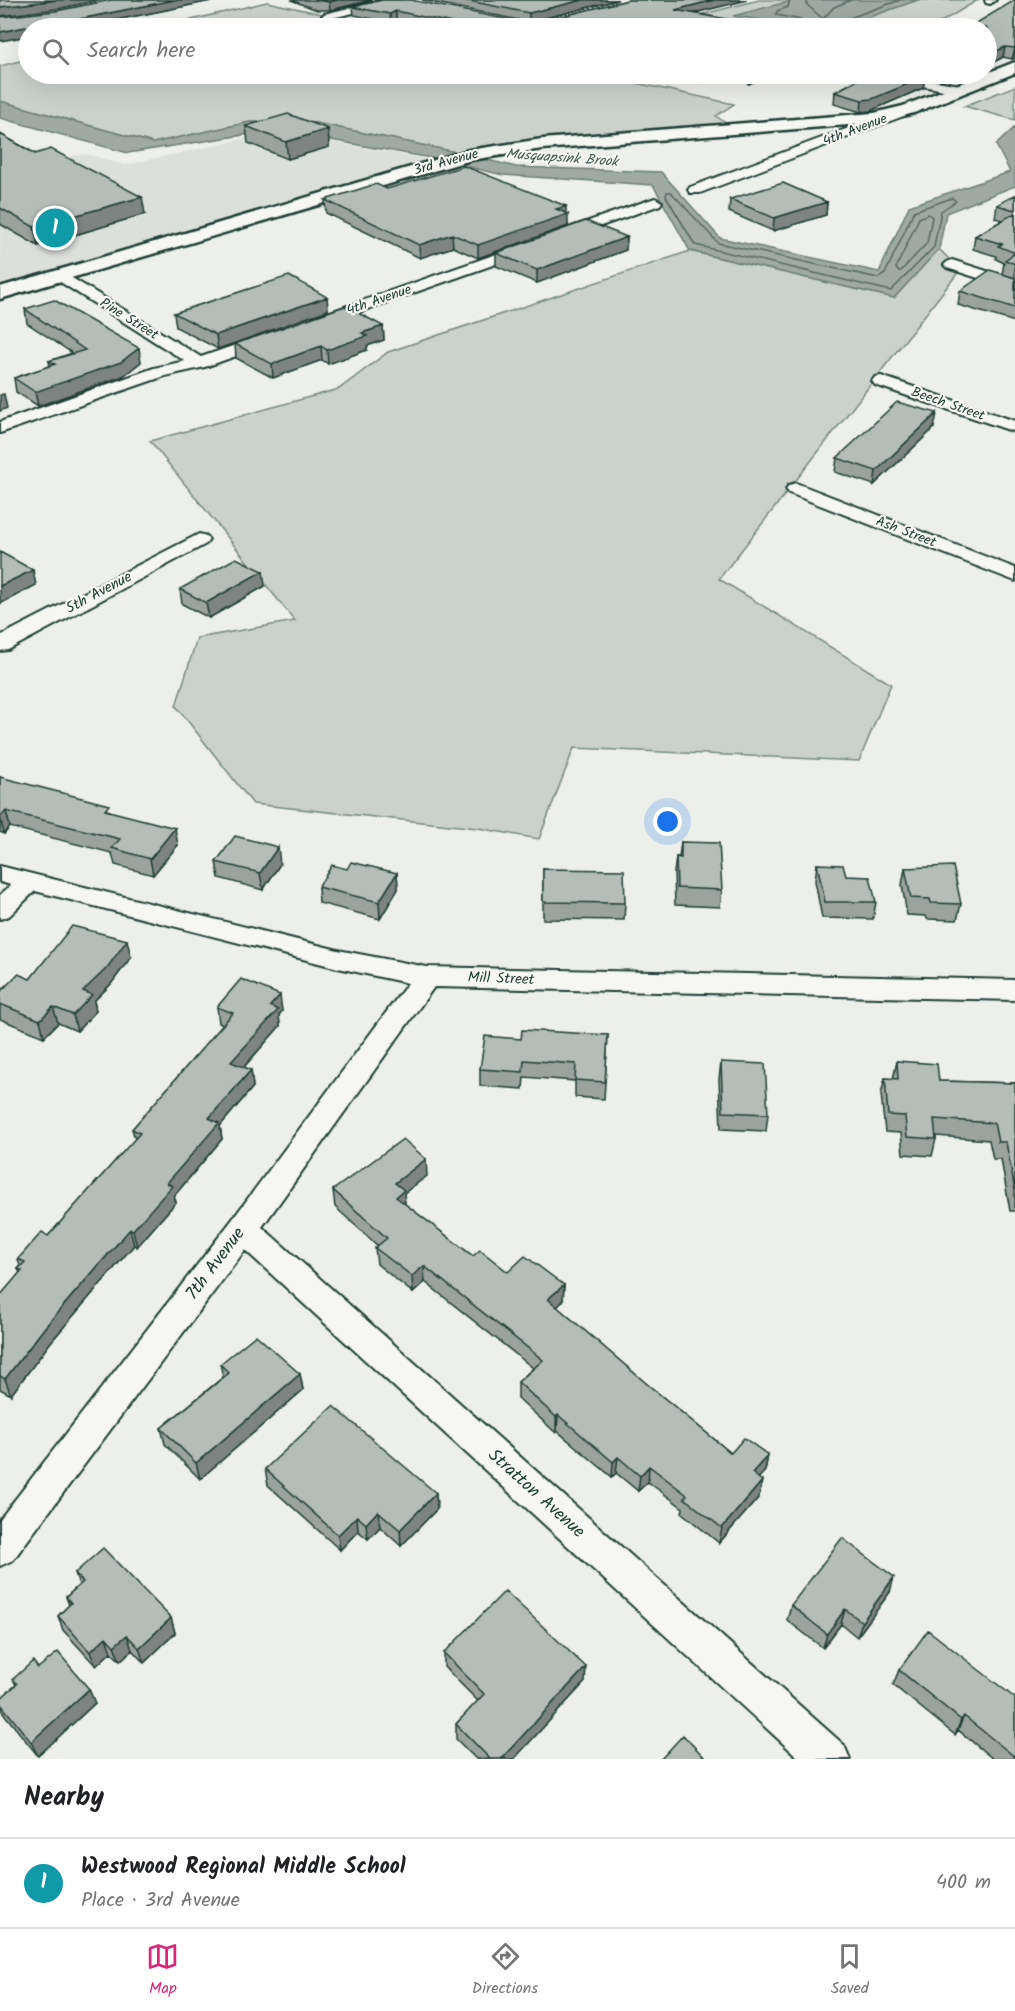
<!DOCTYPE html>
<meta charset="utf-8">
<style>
:root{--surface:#fff;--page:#f6f6f6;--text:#202124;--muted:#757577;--line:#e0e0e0;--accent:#db2777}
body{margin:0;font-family:Kalam,sans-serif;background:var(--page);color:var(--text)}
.you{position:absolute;left:668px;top:822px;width:21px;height:21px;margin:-15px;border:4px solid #fff;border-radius:50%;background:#1a73e8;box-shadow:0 0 0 9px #1a73e833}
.badge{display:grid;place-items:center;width:39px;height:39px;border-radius:50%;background:var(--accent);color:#fff;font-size:20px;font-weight:700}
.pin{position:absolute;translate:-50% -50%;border:3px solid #fff;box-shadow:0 2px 6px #0006}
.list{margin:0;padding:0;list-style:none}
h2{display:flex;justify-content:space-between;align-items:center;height:78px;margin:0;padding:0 24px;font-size:26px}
h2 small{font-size:20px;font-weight:400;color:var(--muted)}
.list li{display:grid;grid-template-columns:39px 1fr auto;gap:18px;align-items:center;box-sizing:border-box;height:90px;padding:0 24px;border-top:2px solid var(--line)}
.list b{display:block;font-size:22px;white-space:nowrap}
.list p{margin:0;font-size:20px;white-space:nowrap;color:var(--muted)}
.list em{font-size:20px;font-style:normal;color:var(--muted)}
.icon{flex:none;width:33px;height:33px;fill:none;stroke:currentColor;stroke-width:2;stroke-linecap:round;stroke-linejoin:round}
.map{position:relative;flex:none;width:1015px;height:1759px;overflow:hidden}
.search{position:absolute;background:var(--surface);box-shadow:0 6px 24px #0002;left:18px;right:18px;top:18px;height:66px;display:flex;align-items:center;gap:15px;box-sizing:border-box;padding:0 21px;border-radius:33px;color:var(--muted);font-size:22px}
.sheet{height:168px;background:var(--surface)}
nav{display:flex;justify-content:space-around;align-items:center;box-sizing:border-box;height:84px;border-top:2px solid var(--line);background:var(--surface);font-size:16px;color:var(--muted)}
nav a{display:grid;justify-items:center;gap:3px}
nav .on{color:var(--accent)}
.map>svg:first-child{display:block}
.built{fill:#dce0db}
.green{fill:#cbd2cc;stroke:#758880;stroke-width:1.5}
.water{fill:#9faaa4;stroke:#6c7e77;stroke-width:1.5}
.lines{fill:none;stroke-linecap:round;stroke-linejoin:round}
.shore{stroke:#526961;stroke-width:1.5}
.street-casing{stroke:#1f3d34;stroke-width:4}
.secondary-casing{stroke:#1f3d34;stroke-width:5}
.street{fill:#f6f6f2;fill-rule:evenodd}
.secondary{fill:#f6f6f2;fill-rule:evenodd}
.wall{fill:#9ba39e;stroke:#1f3d34;stroke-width:1.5}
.shaded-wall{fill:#7e8481;stroke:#1f3d34;stroke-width:1.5}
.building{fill:#b4bdb8;stroke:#1f3d34;stroke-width:1.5}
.labels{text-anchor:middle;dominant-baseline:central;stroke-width:4.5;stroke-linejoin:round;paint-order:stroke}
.far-street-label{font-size:14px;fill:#1f3d34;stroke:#f6f6f2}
.far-water-label{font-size:14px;font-style:italic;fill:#3f5850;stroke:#f6f6f2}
.street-label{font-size:15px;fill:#1f3d34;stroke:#f6f6f2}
.near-street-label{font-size:18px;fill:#1f3d34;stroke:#f6f6f2}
</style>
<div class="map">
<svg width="1015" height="1759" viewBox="0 0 1015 1759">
<rect width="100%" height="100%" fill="#edefea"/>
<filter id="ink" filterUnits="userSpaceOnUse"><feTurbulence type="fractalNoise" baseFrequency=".0167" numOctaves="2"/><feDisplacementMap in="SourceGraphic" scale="12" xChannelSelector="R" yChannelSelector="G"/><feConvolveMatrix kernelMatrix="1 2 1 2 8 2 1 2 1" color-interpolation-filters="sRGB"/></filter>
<g filter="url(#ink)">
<path class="built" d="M275,132L443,162L0,293V164L87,154L125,165Z"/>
<path class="green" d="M759,0H978L931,28L656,26Z
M267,2L387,28H157Z
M28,59V74H594L734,104L716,116L735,130L469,155L316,123L250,122L153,143L0,101V66Z
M1015,86V120L964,106Z
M939,249L960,270L719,579L891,684L859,761L574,748L539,839L478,828L253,804L176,706L197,638L295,621L150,441L339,389L388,352L690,251L894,298Z"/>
<path class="water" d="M795,0H918L838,28H818L733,16Z
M0,101L153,143L250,122L316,123L451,151L516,167L661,172L720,238L879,272L909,206L1010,172L996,145L1015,127V186L946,213L939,249L894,298L690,251L653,185L503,175L431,158L275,130L128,153L0,118Z"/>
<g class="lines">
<path class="shore" d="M790,0L788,7L777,11L776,15L801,20L805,28
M807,0V5L823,19L834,7L851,0
M840,28L844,20L900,0
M667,192H671L718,243L878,278L885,274L914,211L952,198L956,201L941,211L934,247L891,291L695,245L666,196Z
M928,214L932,217L927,243L901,271H898L896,268L919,218Z"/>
<g class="street-casing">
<path id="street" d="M382,0H401L400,2L328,19L322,16L324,14Z
M985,0H996L990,4L986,3Z
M873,74H896L960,85L966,89L960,93L879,78Z
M905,107L909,108L911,111L909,114L700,193H690L688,190L690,187Z
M655,198L662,202L660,205L567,238L562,239L555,235L557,232Z
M528,243L533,245L536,248L533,251L325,324H313L311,321L313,318Z
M952,260L1015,280V290L947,268L944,265L947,262Z
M59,270L201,357L267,334L275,339L273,343L205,367L165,376L0,433V422L154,368L185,361L54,278L51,275Z
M881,376L1015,421V432L875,385L872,381L875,377Z
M796,483L1015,568V581L789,493L786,489L789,485Z
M199,534L206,536L209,540L206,544L8,650L0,651V636Z
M0,866L338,950L427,967L1015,980V1000L434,987L262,1227L844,1745L850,1759H800L245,1250L13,1560L0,1566V1519L232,1220L408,983L338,968L35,891L9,916L0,919V895L11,885L0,882Z"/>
</g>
<g class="secondary-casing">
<path id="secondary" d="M1015,62V73L914,113L874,123L542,149L471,160L0,299V287L469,150L542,139L874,113L903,106Z"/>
</g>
<use href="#street" class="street"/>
<use href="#secondary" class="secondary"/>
</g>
<path class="wall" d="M111,0H216L76,28H67L56,11Z
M291,0H372L330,10H317Z
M422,0H618L529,22H539L628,0H747L694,13L774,28H435L396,20L391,23L354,15L353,7L528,22Z
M1015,0V58L1012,59L1003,57L987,66V28Z
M731,74H768L749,84Z
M868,74H951L941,79L923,77H925L923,88L870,111L861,112L834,104L835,92Z
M246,126L328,129L329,147L288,159L248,143Z
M0,134L145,214L38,246L0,224Z
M387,189L566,213L568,226L478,258L453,247L420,258L326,213L325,200Z
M1015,195V278L1002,274L1004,263L996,259V256L973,249L975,236L1003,220L995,218L997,205Z
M730,199L827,202L826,215L773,231L729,212Z
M627,237L626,250L537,283L496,266V253Z
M1015,278V322L958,305L960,291Z
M327,297L328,310L218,349L176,327L174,313Z
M25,309L141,362L123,376L38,406L16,392L14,378L50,366L49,361L72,353L27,323Z
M383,326L384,340L367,346V350L328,364L322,360L273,378L236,358L235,344Z
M934,428L874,485L835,472L837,458Z
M265,586L209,618L182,604L180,589Z
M0,777L110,811L178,845L153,875L115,865L112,853L10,827L4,834L0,832Z
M681,842L722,890L720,907L675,905L674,873L676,857H679Z
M216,862L280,864L263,890L219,878Z
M817,864L846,876L876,902L873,919L822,918L815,881Z
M905,868L961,904L957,920L927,919L926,916L907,915L902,885Z
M347,869L397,873L398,889L380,919L319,903L318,887Z
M543,869L625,903L624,920L543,919Z
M131,957L111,984L94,1001L96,1011L77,1031L58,1023L44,1037L0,1019V992L30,979Z
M217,1007L282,1011L279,1015L280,1026L244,1067L251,1070L253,1087L220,1126L222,1139L174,1196L176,1202L137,1247L134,1245L50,1343L11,1395L0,1389V1296L20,1273L18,1269L20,1266L18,1259L48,1236L135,1139L132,1129L223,1025L219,1023Z
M608,1035L604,1099L575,1097V1081L524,1077L523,1089L480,1086V1069L521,1039Z
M897,1061L939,1081L1015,1083V1211H1010L1001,1159H993L989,1140L936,1136V1139L932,1156L903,1154L901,1133L885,1132L881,1094L885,1078L893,1079Z
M721,1062L768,1114L766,1131L721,1129L719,1079Z
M427,1176L404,1193L405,1204L473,1256L508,1272L564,1285L563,1301L557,1307L647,1384L731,1453L768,1455L765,1471L758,1478L759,1497L719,1543L682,1513L683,1508L648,1482L638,1491L616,1473L612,1477L557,1431L556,1433L518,1398V1382L533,1368L425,1282L413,1293L377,1264L375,1248L378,1246L335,1207L333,1190Z
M220,1364L300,1374L303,1390L200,1479L165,1444L161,1428L223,1377Z
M265,1469L436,1493L437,1509L401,1546L380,1527L368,1539L358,1531L340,1550L268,1485Z
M75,1573L171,1618L175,1633L144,1663L132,1650L120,1661L111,1652L96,1666L63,1630L58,1616L69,1605L66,1597L79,1585Z
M890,1592L857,1637L841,1624L823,1648L787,1620L791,1605Z
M444,1653L585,1682L514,1759H476L456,1739V1724L478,1701L444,1667Z
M38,1668L95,1703L38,1756L5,1715L0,1704V1699L16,1685L13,1679Z
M899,1670L1015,1698V1759H993L958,1730L955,1735L893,1685Z"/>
<path class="shaded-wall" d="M57,0H100L57,9L0,16V7Z
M174,0H216L76,28H71L70,21Z
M337,0H372L330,10L329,2Z
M583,0H618L529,22V13Z
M714,0H747L674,18L675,10Z
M396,11V20L391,23L390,14Z
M66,19L67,28H28V36L0,41V32Z
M1005,47L1003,57L987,66L988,55Z
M1015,48V58L1012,59Z
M753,74H768L749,84L750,75Z
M942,74H951L941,79Z
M925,77L923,88L870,111L861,112L862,100Z
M328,129L329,147L288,159L286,142Z
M142,197L145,214L38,246L34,227Z
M827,202L826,215L773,231L774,218Z
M566,206V214H568V226L478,258V245L556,209Z
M452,234L453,247L420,258L419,245Z
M627,237L626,250L537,283V270Z
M327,297L328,310L218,349L216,335Z
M383,326L384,340L367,346V350L328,364L327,350L362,333Z
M321,346L322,360L273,378L272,364Z
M139,348L141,362L123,376L38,406L35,392Z
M4,394L7,408L0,411V395Z
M937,413L934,428L874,485L876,471Z
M33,570L36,585L0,604V586Z
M263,571L265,586L209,618L206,603Z
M6,811L10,827L4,834L0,817Z
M175,828L178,845L153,875L150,859Z
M278,847L280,864L263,890L260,873Z
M397,873L398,889L380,919L379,902Z
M127,940L131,957L111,984L94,1001L96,1011L77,1031L73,1015L83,991Z
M280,995L282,1011L279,1015L280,1026L234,1078L231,1062L270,1006Z
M53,1007L58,1023L44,1037L40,1020Z
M251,1070L253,1087L220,1126L222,1139L174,1196L176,1202L137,1247L133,1230L167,1183L209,1118Z
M426,1159L427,1176L404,1193L405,1207L397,1213L395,1183Z
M130,1229L134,1245L50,1343L11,1395L5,1379L45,1327Z
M424,1266L425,1282L413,1293L412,1276Z
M564,1285L563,1301L548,1316V1299Z
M300,1374L303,1390L200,1479L196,1463Z
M558,1415L557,1431L556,1433V1417Z
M768,1455L765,1471L749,1489L752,1473Z
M618,1457L616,1473L612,1477L613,1462Z
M649,1466L648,1482L638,1491L640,1476Z
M762,1481L759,1497L719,1543L722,1528Z
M436,1493L437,1509L401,1546L400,1530Z
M378,1511L380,1527L368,1539L366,1524Z
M357,1516L358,1531L340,1550L338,1535Z
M894,1577L890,1592L857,1637L862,1622Z
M845,1609L841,1624L823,1648L827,1634Z
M171,1618L175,1633L144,1663L139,1648Z
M127,1635L132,1650L120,1661L114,1646Z
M106,1637L111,1652L96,1666L90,1652Z
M586,1667L585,1682L514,1759H501Z
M89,1689L95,1703L38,1756L31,1742Z
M964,1716L958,1730L955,1735L961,1720Z"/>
<path class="building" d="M0,0H57L0,7Z
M111,0H174L70,21L66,19L0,32V17L56,11Z
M314,0H337L329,2Z
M382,0H411L520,22H539L628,0H714L675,10L774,28H475L396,11L390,14L353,7Z
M464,0H583L529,13Z
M1015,0V48L1005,47L988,55L987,54V28H968Z
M952,27L964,28H950Z
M868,74H907L925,77L872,99L862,100L835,92Z
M288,114L328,129L286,142L246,126Z
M0,134L35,154L51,149L142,197L34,227L0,208Z
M464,166L566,206L556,209L568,214L478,245L452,234L419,245L325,200L376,184L387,189Z
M783,183L827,202L774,218L730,199Z
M1015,195V210L997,205Z
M1015,213V253L998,246L1002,244L975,236Z
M586,221L627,237L537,270L496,253Z
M1015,253V264L1005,260Z
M990,270L1015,278V308L960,291Z
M289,276L327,297L216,335L174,313Z
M54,300L139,348L121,362L35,392L14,378L55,364L49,361L85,350L25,309Z
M345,306L383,326L362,333L367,336L327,350L321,346L272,364L235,344Z
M897,402L937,413L876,471L837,458Z
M0,552L33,570L0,586Z
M236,558L263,571L206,603L180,589Z
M0,777L109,805L105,810L175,828L150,859L112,848L120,839L6,811L0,817Z
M235,836L278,847L260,873L216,862Z
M681,842L719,843L722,890L677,888L676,857L681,858Z
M351,862L397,873L379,902L318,887L332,865L347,869Z
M817,864L843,865L846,876L870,877L876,902H825Z
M953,866L961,904L931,903L930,899L911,898L905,868Z
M543,869L624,870L625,903L543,902Z
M72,926L127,940L107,968L83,991L92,995L73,1015L53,1007L40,1020L0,1004V992L18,974L30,979Z
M241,979L280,995L270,1006L278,1010L231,1062L251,1070L209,1118L219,1123L167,1183L172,1186L133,1230L130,1229L45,1327L5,1379L0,1376V1296L22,1270L18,1269L25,1262L18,1259L42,1232L48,1236L140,1133L132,1129L233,1013L217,1007Z
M522,1030L608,1035L605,1082L575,1080L576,1064L524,1060L523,1072L480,1069L485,1036L521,1039Z
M897,1061L937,1064L939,1081L1015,1083V1190L1006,1142H998L994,1123L934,1119L936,1139L907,1137L905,1116L888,1115L885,1078L898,1079Z
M721,1062L765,1064L768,1114L723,1112Z
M403,1139L426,1159L395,1183L404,1190L396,1197L473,1256L480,1250L508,1272L525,1256L564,1285L548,1299L647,1384L731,1453L744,1438L768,1455L752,1473L762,1481L722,1528L684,1498L687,1495L649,1466L640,1476L618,1457L613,1462L558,1415L556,1417L518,1382L543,1360L424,1266L412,1276L375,1248L387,1238L333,1190Z
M256,1335L300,1374L196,1463L161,1428L229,1373L220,1364Z
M333,1406L436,1493L400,1530L378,1511L366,1524L357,1516L338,1535L265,1469Z
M842,1538L894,1577L862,1622L845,1609L827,1634L791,1605Z
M103,1548L171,1618L139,1648L127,1635L114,1646L106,1637L90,1652L58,1616L71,1603L66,1597L83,1582L75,1573Z
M505,1591L586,1667L501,1759H490L456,1724L484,1694L444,1653Z
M928,1630L1015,1698V1757L964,1716L961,1720L899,1670Z
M58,1652L89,1689L31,1742L0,1703V1699L17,1684L13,1679L33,1661L38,1668Z
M683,1735L706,1759H661Z"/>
</g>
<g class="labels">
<g class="far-street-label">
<text transform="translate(855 130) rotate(-21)">4th Avenue</text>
<text transform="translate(446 162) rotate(-15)">3rd Avenue</text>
<text transform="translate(379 300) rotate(-19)">4th Avenue</text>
<text transform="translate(129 319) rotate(32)">Pine Street</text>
<text transform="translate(948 404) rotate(19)">Beech Street</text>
<text transform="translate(906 532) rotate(21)">Ash Street</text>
</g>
<g class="far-water-label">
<text transform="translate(562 158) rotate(4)">Musquapsink Brook</text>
</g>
<g class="street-label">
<text transform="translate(99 593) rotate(-28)">5th Avenue</text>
<text transform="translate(501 979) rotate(2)">Mill Street</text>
</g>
<g class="near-street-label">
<text transform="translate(216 1264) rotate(-53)">7th Avenue</text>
<text transform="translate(536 1494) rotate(42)">Stratton Avenue</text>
</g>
</g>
</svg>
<div class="you"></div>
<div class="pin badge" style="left:55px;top:228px;background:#0f9aa8">1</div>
<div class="search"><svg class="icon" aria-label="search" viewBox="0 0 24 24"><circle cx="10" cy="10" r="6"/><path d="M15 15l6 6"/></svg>Search here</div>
</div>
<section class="sheet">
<h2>Nearby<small></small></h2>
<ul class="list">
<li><span class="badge" style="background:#0f9aa8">1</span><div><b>Westwood Regional Middle School</b><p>Place · 3rd Avenue</p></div><em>400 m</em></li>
</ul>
</section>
<nav>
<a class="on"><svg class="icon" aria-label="map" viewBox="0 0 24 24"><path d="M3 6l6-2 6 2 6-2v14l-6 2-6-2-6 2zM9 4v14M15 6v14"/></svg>Map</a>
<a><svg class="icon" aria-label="directions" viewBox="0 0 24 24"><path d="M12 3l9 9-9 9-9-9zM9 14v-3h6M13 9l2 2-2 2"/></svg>Directions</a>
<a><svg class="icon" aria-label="saved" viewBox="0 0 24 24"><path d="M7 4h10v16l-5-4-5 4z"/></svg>Saved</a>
</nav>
